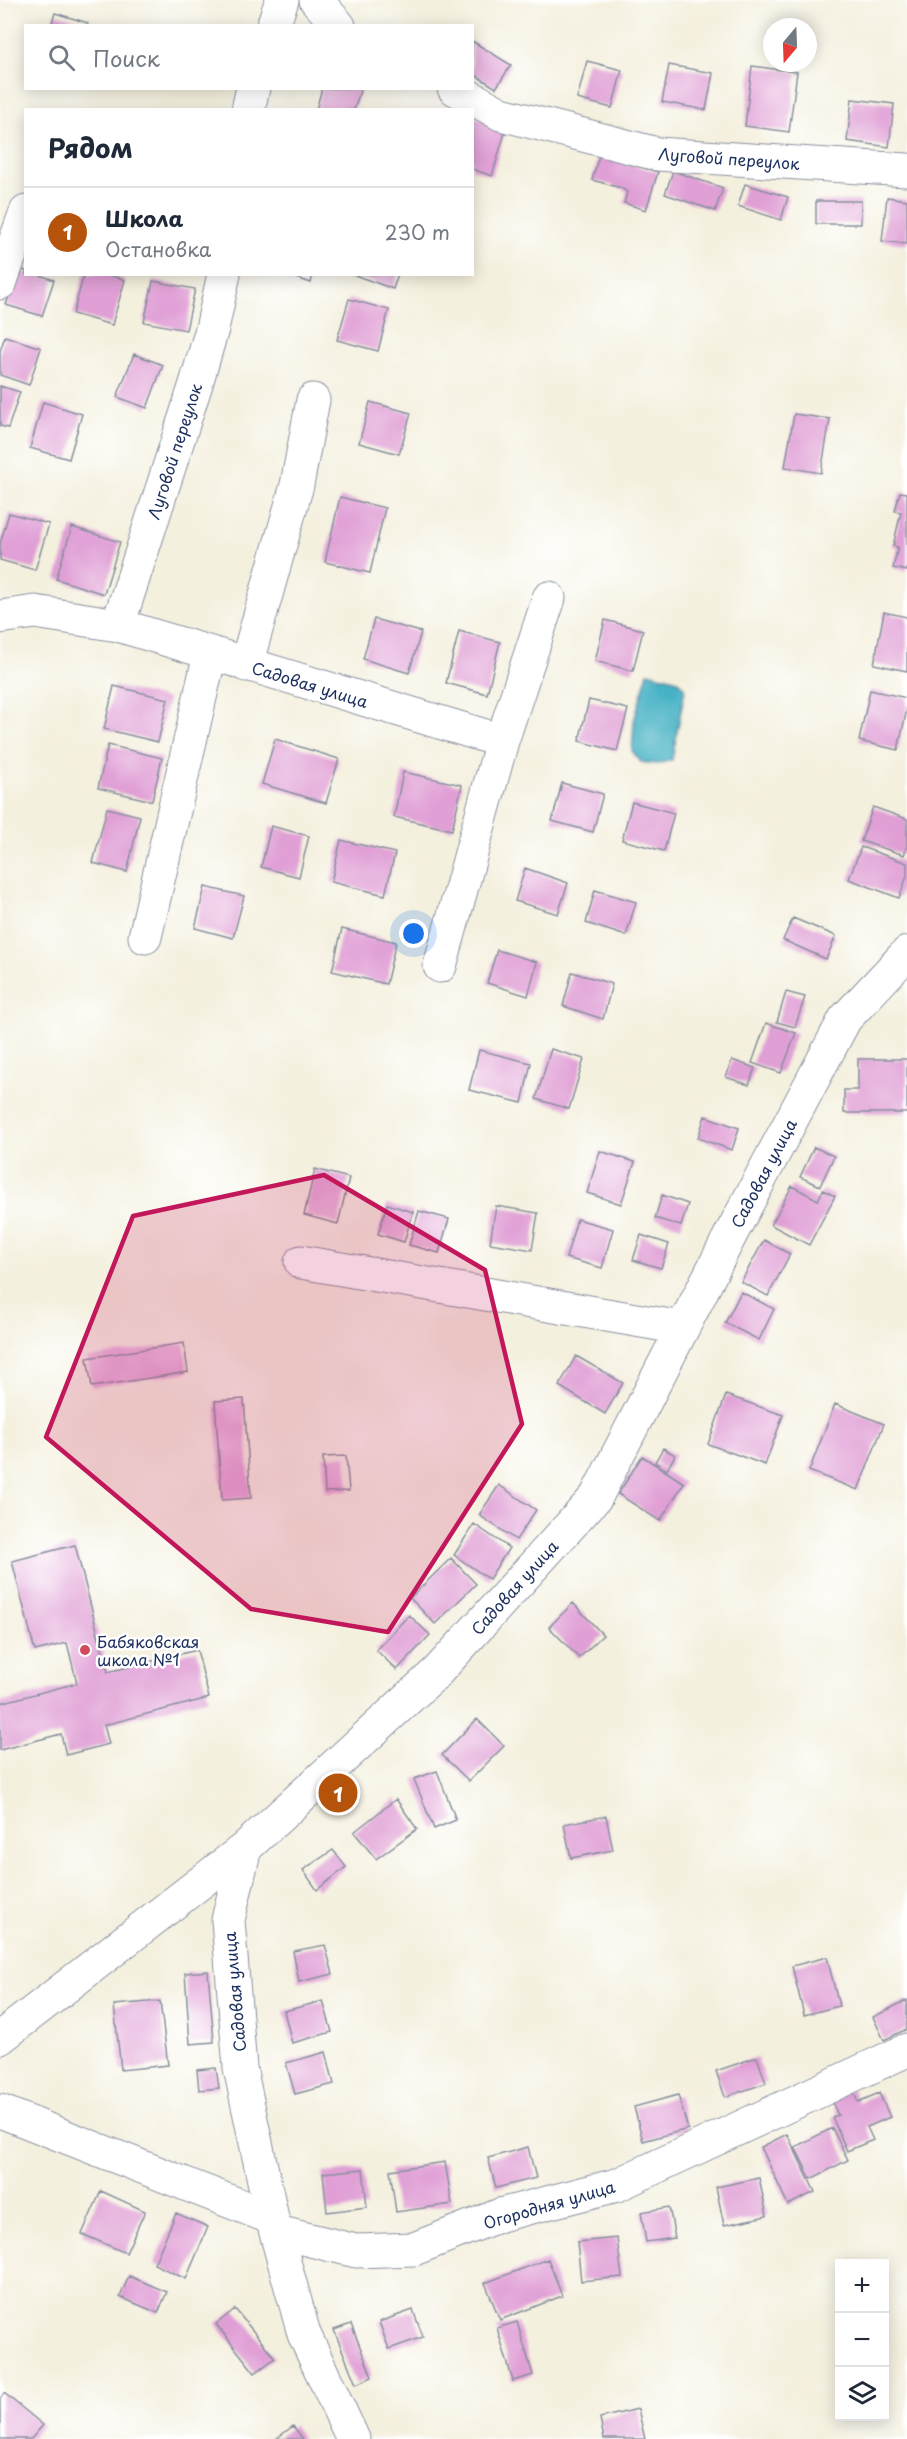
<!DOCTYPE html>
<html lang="ru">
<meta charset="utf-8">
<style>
:root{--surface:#fff;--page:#f2f2f3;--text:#1f2937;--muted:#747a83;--line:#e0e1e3;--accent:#b45309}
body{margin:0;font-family:"Playpen Sans",sans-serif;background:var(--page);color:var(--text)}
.controls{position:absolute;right:18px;bottom:18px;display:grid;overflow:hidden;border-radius:0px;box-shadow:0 3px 15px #0003}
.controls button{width:54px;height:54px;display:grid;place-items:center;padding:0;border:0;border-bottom:2px solid var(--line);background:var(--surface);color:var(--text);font:30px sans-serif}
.compass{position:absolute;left:763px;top:18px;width:54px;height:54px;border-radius:50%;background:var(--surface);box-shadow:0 3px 15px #0003;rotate:199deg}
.you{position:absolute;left:414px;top:934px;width:21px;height:21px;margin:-15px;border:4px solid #fff;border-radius:50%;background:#1a73e8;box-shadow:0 0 0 9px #1a73e833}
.badge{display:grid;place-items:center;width:39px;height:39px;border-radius:50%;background:var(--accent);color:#fff;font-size:20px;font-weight:700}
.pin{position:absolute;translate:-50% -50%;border:3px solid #fff;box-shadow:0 2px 6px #0006}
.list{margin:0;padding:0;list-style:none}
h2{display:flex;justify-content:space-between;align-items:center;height:78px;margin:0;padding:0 24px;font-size:26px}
h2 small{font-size:20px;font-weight:400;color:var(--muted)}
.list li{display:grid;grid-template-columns:39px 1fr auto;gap:18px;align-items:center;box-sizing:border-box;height:90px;padding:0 24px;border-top:2px solid var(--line)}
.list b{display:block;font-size:22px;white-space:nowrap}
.list p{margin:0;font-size:20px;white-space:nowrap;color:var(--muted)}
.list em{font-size:20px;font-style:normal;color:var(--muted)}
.icon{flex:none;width:33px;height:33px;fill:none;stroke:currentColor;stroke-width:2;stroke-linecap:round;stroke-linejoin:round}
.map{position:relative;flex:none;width:907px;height:2439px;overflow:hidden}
.search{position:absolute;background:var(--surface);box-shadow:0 3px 15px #0003;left:24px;top:24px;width:450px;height:66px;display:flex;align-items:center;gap:15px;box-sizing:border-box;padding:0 21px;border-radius:0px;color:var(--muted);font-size:22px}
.panel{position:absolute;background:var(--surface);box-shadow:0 3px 15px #0003;left:24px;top:108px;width:450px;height:168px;border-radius:0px}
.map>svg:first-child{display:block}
.water{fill:#47b2c5;stroke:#317092;stroke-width:1.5}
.building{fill:#e09fd5}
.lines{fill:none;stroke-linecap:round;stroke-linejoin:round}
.minor-casing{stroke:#88909e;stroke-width:35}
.minor{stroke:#fff;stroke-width:33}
.marked{fill:#c2185b;fill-opacity:0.2;stroke:#c2185b;stroke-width:4.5;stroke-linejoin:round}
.poi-dot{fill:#d1495b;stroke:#fff;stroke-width:2}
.labels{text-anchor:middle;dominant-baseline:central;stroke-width:5;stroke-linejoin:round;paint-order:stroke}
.street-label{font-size:16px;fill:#1b2f5e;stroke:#fff}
.poi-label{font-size:16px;fill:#1b2f5e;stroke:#fff;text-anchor:start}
</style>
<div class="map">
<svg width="907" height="2439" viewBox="0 0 907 2439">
<rect width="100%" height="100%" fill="#fff"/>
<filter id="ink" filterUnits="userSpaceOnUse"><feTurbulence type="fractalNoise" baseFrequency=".0167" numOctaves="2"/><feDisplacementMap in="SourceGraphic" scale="12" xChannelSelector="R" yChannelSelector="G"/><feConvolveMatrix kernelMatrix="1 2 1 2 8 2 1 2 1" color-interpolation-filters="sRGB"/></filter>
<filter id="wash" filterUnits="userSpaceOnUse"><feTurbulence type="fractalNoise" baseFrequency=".008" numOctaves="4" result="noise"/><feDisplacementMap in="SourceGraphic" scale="24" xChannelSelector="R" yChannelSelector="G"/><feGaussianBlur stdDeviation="1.35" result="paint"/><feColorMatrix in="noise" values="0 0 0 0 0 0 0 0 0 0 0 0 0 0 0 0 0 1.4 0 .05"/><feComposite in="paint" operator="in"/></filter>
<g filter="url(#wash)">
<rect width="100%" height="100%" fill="#f4f0de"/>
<path class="water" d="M648,672L678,680L685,689L672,760L657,764L641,762L632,751L634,721Z"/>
<g id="blocks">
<path class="building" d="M55,13L88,23L87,26H51Z
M472,41L511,65L496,88L472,73Z
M587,61L622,70L612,108L577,99Z
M669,65L713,73L706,110L662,102Z
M752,66L797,72L789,132L745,126Z
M322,88H361L354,110H316Z
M852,99L894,104L889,147L847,141Z
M472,116L507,126L492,176L472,169Z
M599,155L658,172L646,210L624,203L627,192L621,188L592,180Z
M673,171L723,188L715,211L665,194Z
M745,184L788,197L781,220L738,206Z
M887,197L907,200V244L882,241Z
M816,201H861V224H816Z
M18,268L26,271V274H37L54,280L42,316L6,305Z
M84,274H107L125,280L112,325L73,314Z
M285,274H313L311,283Z
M352,274H398L393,289Z
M153,281L195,289L186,330L144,322Z
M349,299L389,310L378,351L337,340Z
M5,336L41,348L29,385L0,375V351Z
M134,354L163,365L147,408L117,397Z
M0,386L20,392L8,428L0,426Z
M43,402L82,414L69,459L30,448Z
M370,402L411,413L399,454L359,443Z
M794,414L830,419L821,473L785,467Z
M900,492L907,493V571L893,568L898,547L893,546L901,512L895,511Z
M340,497L385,508L370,573L325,562Z
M9,513L49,524L35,570L0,560V544Z
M72,527L120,542L104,594L56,579Z
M884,612L907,617V671L874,664Z
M374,619L421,632L409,673L363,659Z
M605,620L643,630L633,671L595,661Z
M459,631L500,642L487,694L446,683Z
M114,686L168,699L158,742L104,729Z
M870,690L907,698V709L898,750L859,741Z
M589,700L628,709L617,751L579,741Z
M275,739L339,759L326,803L262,784Z
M108,745L162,758L152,801L98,788Z
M403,772L462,785L452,830L394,817Z
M562,783L603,794L593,832L552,821Z
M632,802L674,813L664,851L622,840Z
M873,807L907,819V846L904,855L861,841Z
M107,808L140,816L127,872L93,863Z
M271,826L309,836L299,877L261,867Z
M341,840L395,853L385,895L331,882Z
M861,847L907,863V876L899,898L849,879Z
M525,868L568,883L558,914L515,901Z
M205,887L244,896L233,938L195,928Z
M595,890L636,902L626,936L586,923Z
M793,918L836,936L826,959L783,940Z
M342,929L396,942L386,984L332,971Z
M497,950L537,962L528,996L487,983Z
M572,972L612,984L603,1019L563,1006Z
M786,992L805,997L795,1027L777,1022Z
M766,1023L796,1033L781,1073L752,1063Z
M551,1049L584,1059L569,1109L536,1099Z
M479,1050L531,1063L522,1103L469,1090Z
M858,1059H907V1113H844V1090H858Z
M732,1060L755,1068L749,1085L726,1077Z
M705,1116L739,1128L732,1150L698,1138Z
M814,1147L834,1156L820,1186L800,1177Z
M600,1151L635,1162L621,1204L587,1193Z
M315,1169L349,1178L338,1224L304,1215Z
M792,1186L818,1200L823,1190L835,1196L809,1245L771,1225Z
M662,1195L688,1204L681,1226L655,1218Z
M387,1204L413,1212L404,1242L378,1234Z
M496,1206L538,1213L532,1250L490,1243Z
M419,1211L449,1219L439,1253L409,1245Z
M577,1219L613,1229L602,1268L566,1258Z
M641,1235L669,1244L661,1268L633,1260Z
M764,1240L790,1254L768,1296L741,1282Z
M741,1292L774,1309L759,1340L725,1323Z
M184,1343L188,1372L92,1387L87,1358Z
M576,1356L623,1383L605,1414L559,1386Z
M726,1395L783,1415L765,1465L708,1444Z
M244,1399L251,1498L222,1500L215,1401Z
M835,1404L884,1424L858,1490L809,1471Z
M663,1448L675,1455L667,1470L655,1462Z
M346,1456L349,1491L325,1492L323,1457Z
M642,1456L684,1483L660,1521L618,1494Z
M499,1485L536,1510L516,1540L479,1515Z
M474,1524L509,1548L489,1579L454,1555Z
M75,1545L108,1672L197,1650L209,1698L104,1725L109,1744L66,1755L61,1734L0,1750V1703L77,1683L67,1643L35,1651L12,1561Z
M451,1558L476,1584L435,1624L410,1598Z
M573,1603L603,1635L579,1658L549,1627Z
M409,1615L430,1635L397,1670L376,1650Z
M477,1719L504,1746L469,1781L442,1755Z
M437,1771L456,1820L434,1829L414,1779Z
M396,1799L417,1829L376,1859L354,1832Z
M606,1816L613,1850L571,1858L564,1824Z
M333,1850L346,1867L317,1890L303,1870Z
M325,1945L333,1974L299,1982L293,1951Z
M827,1957L839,2006L804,2015L792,1966Z
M208,1971L214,2042L190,2044L185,1973Z
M907,2000V2029L884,2040L873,2017Z
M160,2001L168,2065L121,2070L114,2005Z
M323,2001L332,2032L292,2043L284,2011Z
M326,2052L334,2084L295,2094L286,2063Z
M757,2057L766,2083L725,2097L716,2071Z
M216,2068L219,2088L199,2090L197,2070Z
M852,2089L858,2102L879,2093L890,2117L867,2127L873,2140L847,2151L832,2117L838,2115L830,2098Z
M678,2095L688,2129L643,2141L634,2107Z
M832,2128L848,2160L811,2179L795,2147Z
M787,2134L815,2192L788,2205L761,2147Z
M528,2147L536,2178L496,2188L488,2158Z
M445,2162L452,2204L396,2212L390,2170Z
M363,2169L367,2207L327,2212L323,2173Z
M759,2178L767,2216L724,2225L716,2187Z
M101,2191L145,2211L126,2253L82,2234Z
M669,2207L675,2238L646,2242L641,2212Z
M176,2213L208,2227L186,2279L154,2264Z
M617,2238L622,2277L581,2281L577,2242Z
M548,2259L562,2296L500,2320L485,2283Z
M129,2276L167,2292L158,2313L120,2297Z
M235,2309L275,2358L255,2373L216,2324Z
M413,2310L423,2337L389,2349L379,2322Z
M517,2322L533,2375L513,2381L497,2328Z
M351,2324L372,2377L356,2384L334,2330Z
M4,2393L43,2425L31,2439H0V2399Z
M638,2409L645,2439H604L600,2418Z
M293,2426L303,2439H276Z"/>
</g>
</g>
<g filter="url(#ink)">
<use href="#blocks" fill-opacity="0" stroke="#88909e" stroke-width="1.5"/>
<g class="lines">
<g class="minor-casing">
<path id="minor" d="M316,0L339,26
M273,26L282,0
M454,88L501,114L657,154L907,170
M248,110L253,88
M0,283L26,212
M0,617L35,612L118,625L502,741
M118,625L196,384L212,329L224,274
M246,665L297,485L313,400
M145,937L210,654
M440,966L502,741L549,598
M301,1262L682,1328
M0,2038L245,1848
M0,2111L272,2218
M277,2232L356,2251L414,2249L500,2215L617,2185L907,2050
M353,2439L304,2334L272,2218L240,2068L228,1920L245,1848L437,1672L596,1497L731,1234L845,1019L907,953"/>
</g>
<use href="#minor" class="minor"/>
</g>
</g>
<path class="marked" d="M324,1175L485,1270L522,1424L388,1632L251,1609L46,1437L133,1216Z"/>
<circle class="poi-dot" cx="85" cy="1650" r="6"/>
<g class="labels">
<g class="street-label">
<text transform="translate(729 158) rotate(4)">Луговой переулок</text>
<text transform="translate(174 451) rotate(-72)">Луговой переулок</text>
<text transform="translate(310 684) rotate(17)">Садовая улица</text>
<text transform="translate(763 1173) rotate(-62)">Садовая улица</text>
<text transform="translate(514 1587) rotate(-48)">Садовая улица</text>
<text transform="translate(234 1992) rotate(-95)">Садовая улица</text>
<text transform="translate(549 2204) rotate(-16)">Огородняя улица</text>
</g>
<g class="poi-label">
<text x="97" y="1641">Бабяковская<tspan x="97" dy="18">школа №1</tspan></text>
</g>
</g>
</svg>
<div class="controls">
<button>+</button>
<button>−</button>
<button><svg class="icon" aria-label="layers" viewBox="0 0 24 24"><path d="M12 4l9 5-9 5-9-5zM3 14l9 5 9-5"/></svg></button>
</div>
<svg class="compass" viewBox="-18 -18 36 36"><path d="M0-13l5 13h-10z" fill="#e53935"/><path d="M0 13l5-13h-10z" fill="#747a83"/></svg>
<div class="you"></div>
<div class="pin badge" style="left:338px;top:1793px">1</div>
<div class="search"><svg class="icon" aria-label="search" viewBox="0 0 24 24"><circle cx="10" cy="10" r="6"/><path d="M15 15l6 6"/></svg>Поиск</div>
<section class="panel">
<h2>Рядом<small></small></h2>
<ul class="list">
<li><span class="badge">1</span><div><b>Школа</b><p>Остановка</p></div><em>230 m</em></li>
</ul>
</section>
</div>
